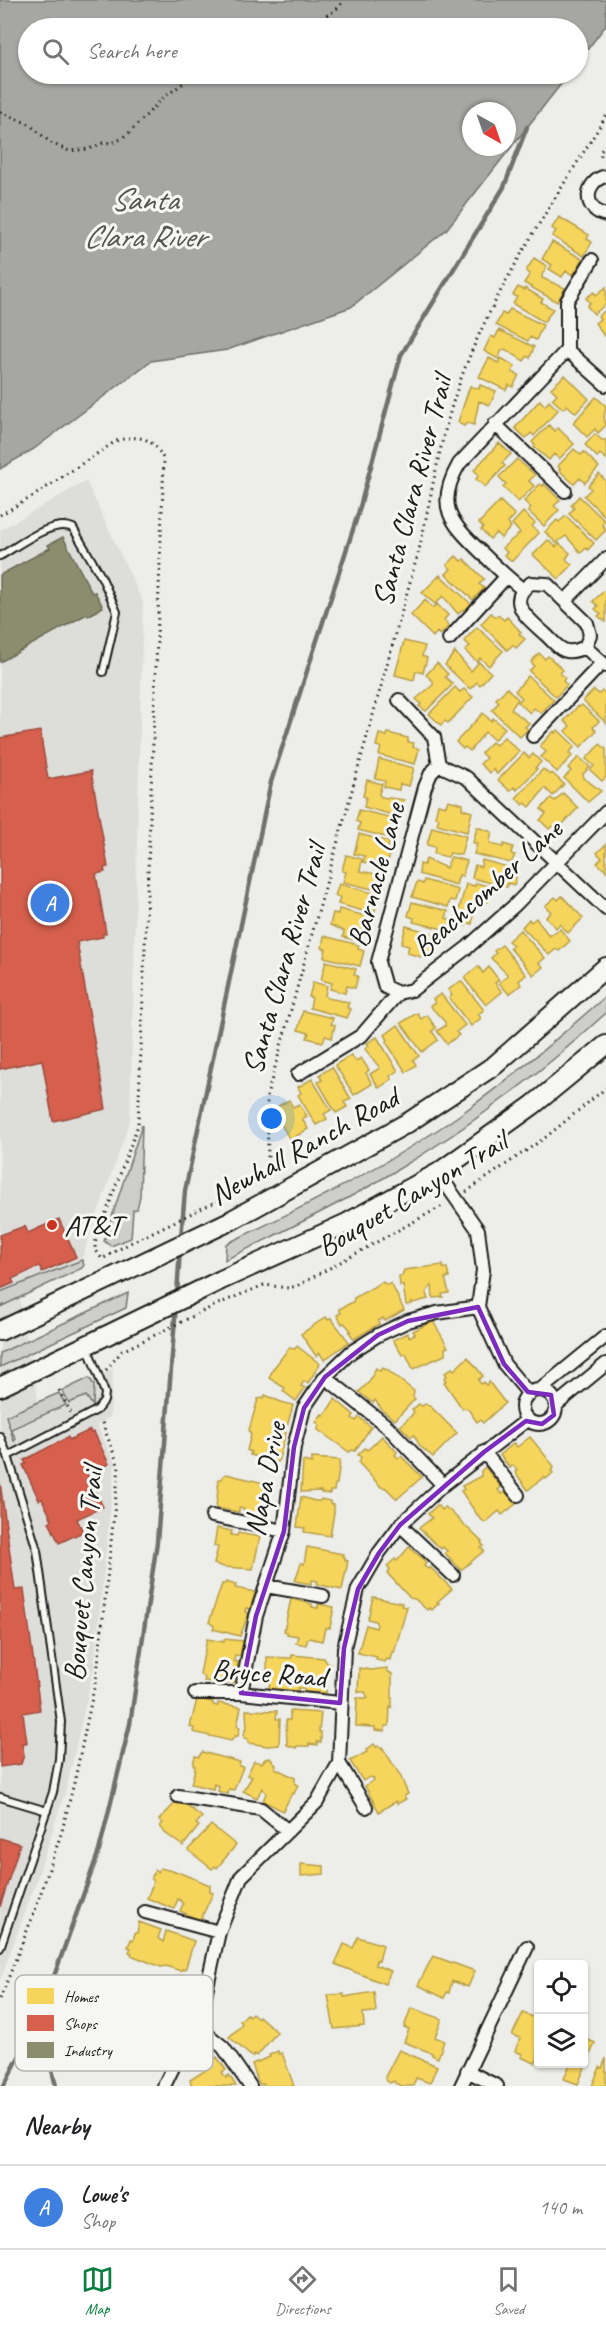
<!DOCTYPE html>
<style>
:root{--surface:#fff;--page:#f6f6f6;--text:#202124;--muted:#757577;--line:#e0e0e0;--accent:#0b8043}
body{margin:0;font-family:Caveat,sans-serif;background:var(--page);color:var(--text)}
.controls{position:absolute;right:18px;bottom:18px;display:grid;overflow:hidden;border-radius:6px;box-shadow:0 2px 4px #0004}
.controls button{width:54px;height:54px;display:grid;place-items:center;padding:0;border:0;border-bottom:2px solid var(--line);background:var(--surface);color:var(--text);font:30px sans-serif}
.compass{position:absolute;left:462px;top:102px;width:54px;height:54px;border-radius:50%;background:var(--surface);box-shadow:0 2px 4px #0004;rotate:140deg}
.you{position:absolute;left:272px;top:1119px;width:21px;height:21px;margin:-15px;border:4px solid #fff;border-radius:50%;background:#1a73e8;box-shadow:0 0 0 9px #1a73e833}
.badge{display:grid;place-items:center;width:39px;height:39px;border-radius:50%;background:var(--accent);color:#fff;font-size:20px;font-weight:700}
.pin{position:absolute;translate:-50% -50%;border:3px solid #fff;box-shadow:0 2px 6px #0006}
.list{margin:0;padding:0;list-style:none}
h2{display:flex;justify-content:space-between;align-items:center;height:78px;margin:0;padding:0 24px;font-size:26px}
h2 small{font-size:20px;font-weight:400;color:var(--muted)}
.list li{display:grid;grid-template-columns:39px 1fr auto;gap:18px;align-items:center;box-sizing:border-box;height:84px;padding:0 24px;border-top:2px solid var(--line)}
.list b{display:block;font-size:22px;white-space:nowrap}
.list p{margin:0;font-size:20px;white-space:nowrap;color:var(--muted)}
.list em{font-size:20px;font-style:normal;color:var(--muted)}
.icon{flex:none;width:33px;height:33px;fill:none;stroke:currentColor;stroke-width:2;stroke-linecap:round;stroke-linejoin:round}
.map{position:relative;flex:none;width:606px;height:2086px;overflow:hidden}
.search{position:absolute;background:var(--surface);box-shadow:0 2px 4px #0004;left:18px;right:18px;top:18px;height:66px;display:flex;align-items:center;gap:15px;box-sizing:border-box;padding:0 21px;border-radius:33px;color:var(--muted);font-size:22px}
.sheet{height:162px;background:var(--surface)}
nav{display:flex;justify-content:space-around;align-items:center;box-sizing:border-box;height:84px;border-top:2px solid var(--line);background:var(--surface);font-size:16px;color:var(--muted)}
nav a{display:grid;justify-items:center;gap:3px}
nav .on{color:var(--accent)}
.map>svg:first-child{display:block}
.built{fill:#ddddda}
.green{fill:#cececb;stroke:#757574;stroke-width:1.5}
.water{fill:#a6a6a3;stroke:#6f6f6d;stroke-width:1.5;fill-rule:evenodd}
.homes{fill:#f6d55c;stroke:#b59e49;stroke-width:1.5}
.shops{fill:#d6604d;stroke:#9e4c3e;stroke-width:1.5}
.industry{fill:#8c8c6e;stroke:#6a6a55;stroke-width:1.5}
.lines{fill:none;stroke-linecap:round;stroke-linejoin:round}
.stream{stroke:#6f6f6d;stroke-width:4.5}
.service-casing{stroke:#1c1c1c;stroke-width:10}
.minor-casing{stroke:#1c1c1c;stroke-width:16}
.primary-casing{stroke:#1c1c1c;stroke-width:22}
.path{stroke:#1c1c1c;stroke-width:3;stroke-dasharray:1.5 4.5;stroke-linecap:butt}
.service{stroke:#f6f6f2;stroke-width:6}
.minor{stroke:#f6f6f2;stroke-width:12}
.primary{stroke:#f6f6f2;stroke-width:18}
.marked{fill:none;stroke:#7b2cbf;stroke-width:4.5;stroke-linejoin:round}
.poi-dot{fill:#c8321e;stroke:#f6f6f2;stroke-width:2}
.labels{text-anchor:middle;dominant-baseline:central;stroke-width:6;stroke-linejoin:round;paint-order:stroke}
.street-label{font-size:30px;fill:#1c1c1c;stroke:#f6f6f2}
.poi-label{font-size:30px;fill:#1c1c1c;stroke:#f6f6f2;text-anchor:start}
.water-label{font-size:32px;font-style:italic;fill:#535352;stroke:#f6f6f2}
.key{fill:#f6f6f2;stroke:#b5b5b2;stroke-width:1.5}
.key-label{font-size:16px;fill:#1c1c1c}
</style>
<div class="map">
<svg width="606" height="2086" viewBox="0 0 606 2086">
<rect width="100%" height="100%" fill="#edede9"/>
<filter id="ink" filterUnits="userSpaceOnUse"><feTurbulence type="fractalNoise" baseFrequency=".0167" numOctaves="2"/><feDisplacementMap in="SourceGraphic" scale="12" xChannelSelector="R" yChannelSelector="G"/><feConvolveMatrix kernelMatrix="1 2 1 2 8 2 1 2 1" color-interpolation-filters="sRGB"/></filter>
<g filter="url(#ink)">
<path class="built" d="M86,481L143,602L130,1121L82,1258L18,1292L39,1404L113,1369L110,1417L97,1425L115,1463L94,1667L67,1786L36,1882L0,1981V530Z"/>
<path class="green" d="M606,996V1013C539,1075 466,1130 387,1176C335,1207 279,1233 225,1260L226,1244C306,1206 388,1165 461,1114C512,1078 559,1037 606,996Z
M142,1125L140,1196L137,1209L133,1210L131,1238L111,1246L104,1241Z
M82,1260L84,1265L82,1268L0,1307V1292Z
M128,1293L126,1308L0,1367V1353Z
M89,1378L94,1385L93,1406L86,1396L69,1403L62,1391Z
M59,1393L66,1405L11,1429L16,1439L14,1441L6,1416Z"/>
<path class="water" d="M0,0H606V25L578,62V28H28V74H569L446,230L351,307L227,350L151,361L34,449L0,469ZM471,111H507V147H471Z"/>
<path class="homes" d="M559,217L589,235L587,239L592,242L584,256L552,236L556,231L552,228Z
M552,242L583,259L573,275L566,271L562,277L549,269L552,265L542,259Z
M534,258L547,266L542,275V278L565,288L557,302L524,283L530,274L526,271Z
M518,287L524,290L525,288L543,299L541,302L553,309L544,322L513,304L517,297L513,295Z
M606,287V304L594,314L587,306L590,303L586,298L594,292L596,295Z
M510,309L543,325L536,340L530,337L528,341L496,325L502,313L506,315Z
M606,310V334L604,336L595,323L600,319L598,316Z
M499,330L534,347L530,358L527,356L524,361L505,349L502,350L498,359L484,351L491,336L495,338Z
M489,358L498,363L501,358L515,366L512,372L519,375L513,387L509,385L506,390L479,377Z
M565,375L589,399L576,413L567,405L563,409L552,399L557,394L551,388Z
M480,385L496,391L490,405L479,401L474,425L467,423L464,426L460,424L458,422L470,386L479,389Z
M596,397L606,406L604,417L606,425L598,433L595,429L587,437L573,423Z
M540,400L545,406L549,401L558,410L534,436L531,433L526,438L515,428Z
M549,425L555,431L558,428L574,444L559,459L554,454L549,460L534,447L535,445L532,442Z
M595,434L602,440H606V459L600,454L597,457L585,445Z
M499,443L511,454L502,463L505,466L485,487L476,479L479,475L474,470Z
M574,449L581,455L584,452L599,467L585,483L580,478L574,484L559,470L560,469L558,466Z
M517,459L535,475L529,481L534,486L518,502L503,487L506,484L499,477Z
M599,474L606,481L604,492L606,517L584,496L591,489L588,486Z
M540,484L543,486L544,484L560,500L554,506L559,510L544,526L528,511L531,508L524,501Z
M579,496L605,521L602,524L606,530L596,540L569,514L574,508L571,505Z
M500,501L515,515L508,523L511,527L501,538L496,533L490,539L481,530L483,527L479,523Z
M523,512L535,523L532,526L539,533L512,561L504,555L507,552L502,548L520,533L512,524Z
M566,516L594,543L588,550L586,548L581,553L566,536L556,543L545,532L557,520L559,522Z
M548,540L556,547L559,543L570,553L566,559L572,565L559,579L533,555Z
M456,556L461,561L464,559L484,579L479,584L484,588L473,600L446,574L451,569L447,565Z
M440,575L471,604L465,611L463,609L458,614L443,596L435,604L422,593Z
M605,590L606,591V622L598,616L601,614L595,609L598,606L593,601Z
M425,600L433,608L437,604L448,615L444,620L449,626L440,635L437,632L433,637L411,615Z
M491,613L496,617L498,615L504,620L507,617L521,632L519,634L525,639L516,648L513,645L507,650L481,624Z
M477,627L503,651L489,666L480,658L477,662L465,651L470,646L464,641Z
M404,641L425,646L422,656L427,658L423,673L416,671L414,680L395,675Z
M455,652L471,671L479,662L491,673L480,685L477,682L470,689L445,665Z
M539,653L545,659L548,656L563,670L560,673L565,678L563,681L567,685L556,697L529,671L534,666L531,662Z
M437,663L448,674L445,677L453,684L426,711L419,706L421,704L416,699L433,685V681L426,675Z
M528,676L554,700L541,713L534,708L530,713L518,702L522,698L515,691Z
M455,687L460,692L464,689L473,697L448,723L445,721L441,725L429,714Z
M507,688L518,699L511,709L529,723L525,727L528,729L520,737L492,710L499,702L496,699Z
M594,690L599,694L602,691L606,694V723L583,701Z
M582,705L599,721L593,727L596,731L581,747L565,731L570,726L564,721L578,706L579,707Z
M483,713L491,721L493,718L505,728L494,740L485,732L470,751L465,747L463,749L456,742Z
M558,730L575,746L569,753L572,756L557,772L541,757L546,752L540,746L554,731L555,733Z
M388,733L408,738V742L414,743L413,747L419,749L415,764L379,755L381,747L376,746L379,734L387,736Z
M504,737L519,751L497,774L493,769L490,773L480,764L486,758L481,753L492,742L496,745Z
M600,744L606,749V777L602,781L590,770L594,766L586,759Z
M524,753L529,758L533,754L541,762L535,768L537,769L517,790L514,787L510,791L498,780Z
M579,757L590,767L583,774L584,778L601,791L588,802L564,778L571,771L568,768Z
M379,759L414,768L409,786L400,784L399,790L384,787L385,781L375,779Z
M543,769L550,775L552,773L564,784L553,796L545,788L530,807L525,803L523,805L516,798Z
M367,780L382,784L379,794L381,797L404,800L402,807H405L400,817L364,807L366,797L363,796Z
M563,793L578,808L557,830L552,826L549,829L540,820L546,814L541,809L551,798L555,801Z
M448,800L463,804L462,809L472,812L467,832L437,824L439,818L435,817L438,804L446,806Z
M359,810L393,818L392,822L398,824L394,839L358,830L360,823L356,821Z
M432,827L466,836L461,855L450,853L448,857L434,854L435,847L427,845Z
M477,827L492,832L490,841L491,844L503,847L504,844L513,847L511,854L515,855L511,863L474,854L477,844L473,843Z
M359,834L389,842L388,848L391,849L388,861L380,859L378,866L363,862L365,856L354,854Z
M606,844V871L597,863L602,858L597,853Z
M346,855L362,859L360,871L382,875L381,881L384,882L381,891L343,882L346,872L342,871Z
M451,857L467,861L462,876L459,875L456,885L419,874L420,864L424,865L426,859L446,868Z
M482,860L518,870L514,885L508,883L507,887L472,878L475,865L481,867Z
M424,880L458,890L455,901L450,900L448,907L412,897L417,882L423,884Z
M476,883L492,887L488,902L478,899L476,902L472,924L467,922L466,926L459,923L456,921L466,884L475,886Z
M339,884L373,893L372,897L378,899L374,914L338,904L340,897L335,896Z
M562,896L583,918L568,933L560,924L556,928L546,917L551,912L545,906L555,897L558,900Z
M412,902L448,911L446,918L451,920L448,930L413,922L414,918L408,916Z
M339,909L373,918L368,936L360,934L358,941L343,937L344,931L330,925L333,913L338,914Z
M536,918L549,936L560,929L570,941L559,951L556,949L549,955L522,927L529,919L531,922Z
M406,926L439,935L434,955L423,952L422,957L407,953L409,946L401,944Z
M520,930L545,958L539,963L543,967L533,975L510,948L513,945L508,941Z
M324,936L359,945L358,949L364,951L360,966L324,957L326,949L322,948Z
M502,945L526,975L519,981L521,985L509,994L499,983L507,976V974L491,958L496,953L494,951Z
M326,961L356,969L354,975L358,976L355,988L347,986L345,993L330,989L332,983L321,980Z
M478,966L483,973L489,967L499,980L495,983L502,992L486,1005L464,978Z
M461,981L484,1010L478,1014L481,1018L471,1026L449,998L452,995L448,990Z
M313,982L327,986L325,995L327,998L349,1002L347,1008L351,1009L347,1018L310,1008L312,998L309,997Z
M441,994L465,1025L456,1032L459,1035L447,1044L437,1031L445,1026V1022L430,1006L435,1003L433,999Z
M303,1011L333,1018L331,1024L335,1025L332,1038L325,1036L323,1042L307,1038L309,1033L298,1030Z
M417,1013L421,1019L427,1015L436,1028L432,1031L438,1040L422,1052L401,1023Z
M398,1025L419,1056L413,1060L416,1065L406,1072L386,1042L388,1040L385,1035Z
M377,1037L398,1071L390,1076L392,1079L379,1088L370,1074L380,1068L365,1049L369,1046L367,1043Z
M351,1055L356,1061L361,1058L369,1070L366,1073L372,1084L354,1095L335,1065Z
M332,1067L351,1099L344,1102L347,1107L336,1113L318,1082L322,1080L319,1075Z
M312,1079L331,1110L324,1114L327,1119L316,1125L298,1095L301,1093L298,1087Z
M289,1100L293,1107L299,1104L307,1116L302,1119L308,1129L290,1140L273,1109Z
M443,1265V1268H447L449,1278H445L449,1293L442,1294L443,1297L433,1298L432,1286L430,1287L426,1293L428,1299L413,1303L411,1301L412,1304L406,1305L403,1285L400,1286L399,1276H402L404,1270Z
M382,1282L388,1285L391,1283L404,1310L385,1321L383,1318L378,1321L379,1324L354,1339L349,1332L351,1331L348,1327L344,1323L342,1324L337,1315L341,1313L339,1309L353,1302L354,1298Z
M326,1317L328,1320L331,1318L349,1342L324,1360L320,1353L316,1356L301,1334Z
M433,1321L448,1347L445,1348V1355L413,1369L406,1354L402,1355L393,1340L408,1333L409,1337L415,1334L413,1331Z
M297,1346L320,1364L308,1383L304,1381L301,1386L305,1388L296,1401L283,1391L285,1388L269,1378L273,1369L289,1348L295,1349Z
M468,1357L483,1376L478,1380L481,1384L484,1382L486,1385L489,1382L505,1403L483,1423L480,1420L477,1422L468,1409L462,1408L444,1382L446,1381L444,1378L447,1376L445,1373L452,1368L454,1370Z
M376,1368L380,1371L382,1368L387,1370L414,1391L413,1397L415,1399L395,1420L382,1410L375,1400L373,1403L359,1392L369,1382Z
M265,1395L281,1402L293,1405L287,1427L284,1426L283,1431L286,1432L278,1462L250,1455L251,1452L247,1450L251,1435L249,1430L258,1399L264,1398Z
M335,1399L354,1415L352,1418L356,1421L359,1417L371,1427L355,1451L352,1450L349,1452L345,1449L318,1430L319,1424L316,1422L322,1414L324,1416Z
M419,1404L422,1406L425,1404L430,1406L457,1433L433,1457L420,1446L414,1435L411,1437L400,1426L411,1416L414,1412L412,1410Z
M382,1436L397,1452L395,1455L398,1458L401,1456L422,1477L397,1499L386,1488L381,1487L359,1463L361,1457L358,1455L365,1448L367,1450L372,1446Z
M530,1437L553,1465L554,1468L551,1471L553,1473L546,1479L544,1477L528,1490L515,1472L517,1470L513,1465L510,1468L500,1455L514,1443L517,1447Z
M312,1458L340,1460L337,1484H335L334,1491H330V1494L321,1493V1491L301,1492L303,1461L312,1463Z
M485,1467L501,1487L498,1490L502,1494L505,1492L516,1504L502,1515L499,1511L485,1523L478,1516L461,1491L464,1489L462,1486L481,1476V1471Z
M226,1474L264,1483L263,1487L266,1488L261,1516L244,1513V1509L239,1508V1512L216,1508L219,1479H222L223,1476Z
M301,1497L315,1501H320L321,1499L330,1501V1504L334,1505V1513L330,1536L304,1532L305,1528L297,1527Z
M437,1505L442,1510L445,1507L449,1510L482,1542L481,1543L484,1546L481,1548L484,1551L461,1570L445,1553L447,1551L443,1547L441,1549L419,1528L432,1518L428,1514Z
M217,1528L232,1531L231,1535L237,1536L238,1533L260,1537L253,1569L224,1567L214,1564L218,1547L214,1546Z
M307,1547L343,1554L342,1556L345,1557V1560L348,1561L342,1590L317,1584L318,1581L312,1580L311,1584L295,1581L301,1563L304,1564Z
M409,1547L422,1558L426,1563L424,1566L428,1569L430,1567L452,1589L437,1602L439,1603L432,1610L429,1608L427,1610L415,1599L410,1598L388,1574L390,1569L387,1566L395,1559L397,1561Z
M226,1582L236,1585L235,1588L255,1592L250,1609L246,1608L245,1612L249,1613L240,1636L213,1629L214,1626L209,1622L222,1584H225Z
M373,1597L402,1603L401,1606L407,1607L394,1653L392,1652L390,1660L387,1659L385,1662L376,1660L377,1657L358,1653L366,1625L376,1628L377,1625L375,1621L368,1619Z
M291,1599L312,1604V1607L318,1608V1604L334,1607L330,1628H325L322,1641L308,1638L306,1645L296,1643L298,1636L287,1634V1632L284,1631Z
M207,1639L224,1642V1639L243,1641L240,1656L235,1655L234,1661L238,1662L234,1683L204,1681L205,1678L200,1674Z
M292,1655L324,1658L327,1663L330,1664L329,1676H326V1693L304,1692V1688H298V1691L269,1690L270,1676L269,1670H267V1657L292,1658Z
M359,1668L371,1670L387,1668V1671L392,1674V1707L390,1706L389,1726H385V1731L375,1730V1727L356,1726L357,1698H368L365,1692H358Z
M197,1699L213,1702V1705L218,1706V1703L241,1707L237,1726L240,1727L238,1736H235L231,1741L193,1732L194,1728L190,1727Z
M246,1710L277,1711L276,1719H280L279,1745L268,1746L248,1743V1739L244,1738L245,1729H247Z
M290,1711L321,1713L319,1732H321V1742H317V1745L309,1744V1746H297L296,1748L287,1745L286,1720H290Z
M374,1744L376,1747L379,1746L381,1748L382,1747L400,1775L408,1794L404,1796L406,1799L397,1804L396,1801L379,1812L365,1786L374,1780L373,1778L369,1777L363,1781L350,1761L367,1752L366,1750Z
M202,1752L240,1762L239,1766L243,1767L234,1790L229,1789L228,1794L218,1791L219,1786L214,1784L213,1789L191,1784L194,1773L195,1766L193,1765L195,1756L199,1757Z
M270,1758L276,1765L275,1768L295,1778V1784L298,1785L294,1794L292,1793L283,1811L263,1801L266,1793L262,1788L257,1798L243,1791L252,1777L247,1775L254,1761L262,1763L265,1759Z
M179,1799L202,1817L196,1824L199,1826L183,1846L165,1833L160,1826L163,1823L159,1820Z
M211,1825L236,1845L217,1868L215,1866L212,1869L188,1850Z
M301,1864L324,1866V1874L301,1876Z
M160,1868L180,1873L210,1885V1892L213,1893L201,1919L199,1920L180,1911L183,1904L180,1900L178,1899L174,1909L147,1898L152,1886L153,1880L151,1879L155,1870L158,1872Z
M139,1922L161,1930L158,1938L163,1942L166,1931L194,1941L185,1970L182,1969L181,1971L166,1966L161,1967L131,1955L132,1953L129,1952L131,1948L128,1947L131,1939L133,1940L135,1933H137Z
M358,1937L383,1945L379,1961L376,1960L375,1965L391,1971L385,1984L335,1964L344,1944L353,1948Z
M433,1956L475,1971L468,1987L452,1981L449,1993L447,1992L444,1998L418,1985Z
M374,1992L376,2012L363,2013L364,2026L334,2029L328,1995L344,1994V1997Z
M411,2008L442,2019L435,2037L444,2041L438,2058L432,2055V2053L404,2042L409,2029L404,2027Z
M252,2013L258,2018L259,2016L277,2032L257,2056L255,2054L252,2057L229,2037L239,2028L242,2023L240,2021L247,2014L249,2016Z
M523,2013L538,2019V2059L535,2063L521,2057L522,2054L515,2051L520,2038L512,2035Z
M584,2038L595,2043L578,2084L564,2079L570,2064H584Z
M399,2050L437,2066L430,2083L416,2078L413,2086H401L395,2083L394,2081L390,2083L387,2081L385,2077Z
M278,2051L279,2054L282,2053L294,2086H264L263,2084L260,2085L257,2079L252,2064L270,2057L269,2055Z
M217,2057L226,2070L222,2072L226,2078L229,2075L236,2086H192L190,2080L206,2070L203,2066Z
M606,2058V2086H592L600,2067L602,2068Z"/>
<path class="shops" d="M40,731L48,779L91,771L108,867L104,868L105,872L96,874L106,933L103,934V937L77,942L106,1109L53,1121L42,1060L0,1069V738Z
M59,1219L76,1257L42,1272L40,1266L12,1279L14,1283L0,1289V1235L25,1226L28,1233Z
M90,1430L91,1433L94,1432L109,1464L87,1474L103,1507L77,1519L83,1532L59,1543L49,1522L52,1520L42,1499L39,1500L23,1465L26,1464L24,1460L68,1437L69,1440Z
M0,1482L15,1590L24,1589L40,1710L23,1713L27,1743H22L24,1755L21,1764L0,1767Z
M0,1838L20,1844L0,1907Z"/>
<path class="industry" d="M63,537L92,593L95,592L103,607L88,616L87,614L0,662V575L50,548L48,545Z"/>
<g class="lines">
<path class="stream" d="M181,1238L185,1191L271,782L358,514L401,355L504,187L527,127
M177,1295L180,1249
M39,2018L56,2086
M4,2086L39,2018L99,1851L130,1724L157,1542L176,1306"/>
<g class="service-casing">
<path id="service" d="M0,556C18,546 53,518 73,528L102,578L117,612L103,672
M0,1436L8,1456L97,1410L104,1401L105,1393L87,1346
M0,1797L47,1811
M0,1948L53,1792L59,1759L61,1722L37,1550L8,1456"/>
</g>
<g class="minor-casing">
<path id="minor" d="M606,176C584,181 582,210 606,215
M567,350V301L592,260
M567,350L606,385
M495,424L565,491
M531,583L547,584L587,623L590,635L585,647C579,650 574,652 567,651C559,650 551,639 545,634C529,619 504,602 531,583Z
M522,589C508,578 494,565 481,552C450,522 435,506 459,464L567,350
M565,601L606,559
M449,639L506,577
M585,647L606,666
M399,700L434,737L439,765
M533,736L602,663
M439,765L467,778L606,909
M398,993L412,990L468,947L515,905L606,812
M398,993L385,987L378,962L425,787L431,773L439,765
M298,1074L362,1035L398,993
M438,1173L478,1230L483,1270L478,1307L504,1364L529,1394
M325,1377L388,1427L443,1485
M540,1390L606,1336
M522 1407a17 17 0 1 1 34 0a17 17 0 1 1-34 0Z
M556,1405L606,1364
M484,1452L518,1495
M212,1516L284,1531
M400,1525L453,1575
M266,1586L323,1596
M195,1693H241L340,1703
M241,1693L256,1616L284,1531L294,1447L304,1408L325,1377L351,1352L378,1335L408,1321L437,1313L478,1307
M339,1763L366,1807
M178,1796L261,1809L288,1831
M145,1912L219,1932
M106,2015L165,2031L198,2027L223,2047L250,2086
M467,2071L497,2086
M164,2086L180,2053L198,2027L219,1932L241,1877L317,1802L339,1763L344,1648L358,1589L379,1553L400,1525L443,1485L527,1420
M461,2086L527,1947"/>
</g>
<g class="primary-casing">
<path id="primary" d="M0,1331L230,1221L409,1122L495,1065L606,967
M0,1387L221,1280L347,1223L438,1173L533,1105L606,1045"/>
</g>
<path class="path" d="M306,28C319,17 335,15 344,0
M0,112L29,124L51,143L69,151L89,149L103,143L116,142L129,133L162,99L190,78L210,74
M606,145L600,152L601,156L606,159
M0,515L32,497L116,441C139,434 153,437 164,460L138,1125L95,1243V1249L102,1259L130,1243L271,1175L268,1161L267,1096L420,546C432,493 440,439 458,387C491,291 554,202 606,116
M466,1192L546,1137L606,1088
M106,1370L122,1351L218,1304L264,1285L288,1288L297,1286L444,1205
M59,1390L71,1413
M0,1999L34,1913L62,1831L75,1779L97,1674L119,1467L101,1420"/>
<use href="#service" class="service"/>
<use href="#minor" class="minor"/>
<use href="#primary" class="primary"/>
</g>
</g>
<path class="marked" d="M478,1307L504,1364L528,1392L551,1395L554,1415L542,1424L526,1421L484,1452L400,1525L379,1553L358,1589L344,1648L340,1703L241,1693L256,1616L284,1531L294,1447L304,1408L325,1377L378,1335L408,1321Z"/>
<circle class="poi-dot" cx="52" cy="1225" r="6"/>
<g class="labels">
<g class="street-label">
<text transform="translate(412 491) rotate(-75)">Santa Clara River Trail</text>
<text transform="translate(376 875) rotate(-75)">Barnacle Lane</text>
<text transform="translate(487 888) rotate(-42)">Beachcomber Lane</text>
<text transform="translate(284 959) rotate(-74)">Santa Clara River Trail</text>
<text transform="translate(304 1146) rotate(-29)">Newhall Ranch Road</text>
<text transform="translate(412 1194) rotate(-31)">Bouquet Canyon Trail</text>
<text transform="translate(265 1479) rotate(-79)">Napa Drive</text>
<text transform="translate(83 1574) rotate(-85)">Bouquet Canyon Trail</text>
<text transform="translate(269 1673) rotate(4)">Bryce Road</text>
</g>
<g class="poi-label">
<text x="64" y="1225">AT&amp;T</text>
</g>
<g class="water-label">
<text x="144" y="199">Santa<tspan x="144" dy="37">Clara River</tspan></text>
</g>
</g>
<rect x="15" y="1975" width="198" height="96" rx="9" class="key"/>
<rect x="27" y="1988" width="27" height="16" fill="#f6d55c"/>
<rect x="27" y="2015" width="27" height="16" fill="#d6604d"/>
<rect x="27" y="2042" width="27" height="16" fill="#8c8c6e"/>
<g class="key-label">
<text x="64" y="2002">Homes</text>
<text x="64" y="2029">Shops</text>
<text x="64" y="2056">Industry</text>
</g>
</svg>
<div class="controls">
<button><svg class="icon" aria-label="locate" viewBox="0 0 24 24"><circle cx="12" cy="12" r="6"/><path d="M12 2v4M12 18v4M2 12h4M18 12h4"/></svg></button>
<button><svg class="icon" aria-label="layers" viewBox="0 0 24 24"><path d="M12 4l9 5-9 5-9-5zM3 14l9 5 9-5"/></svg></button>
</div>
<svg class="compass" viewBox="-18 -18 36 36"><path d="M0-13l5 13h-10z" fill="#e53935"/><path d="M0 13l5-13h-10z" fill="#757577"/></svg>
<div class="you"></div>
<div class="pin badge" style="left:50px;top:903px;background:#3f7fe0">A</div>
<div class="search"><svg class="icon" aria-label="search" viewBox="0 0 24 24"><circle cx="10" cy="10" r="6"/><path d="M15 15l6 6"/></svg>Search here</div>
</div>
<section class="sheet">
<h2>Nearby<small></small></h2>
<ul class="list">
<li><span class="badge" style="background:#3f7fe0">A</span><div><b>Lowe's</b><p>Shop</p></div><em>140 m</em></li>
</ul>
</section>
<nav>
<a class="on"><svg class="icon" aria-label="map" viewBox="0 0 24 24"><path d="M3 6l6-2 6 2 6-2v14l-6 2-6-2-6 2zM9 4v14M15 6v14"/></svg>Map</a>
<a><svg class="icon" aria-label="directions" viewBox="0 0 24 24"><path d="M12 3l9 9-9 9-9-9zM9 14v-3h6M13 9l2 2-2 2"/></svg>Directions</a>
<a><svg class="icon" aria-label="saved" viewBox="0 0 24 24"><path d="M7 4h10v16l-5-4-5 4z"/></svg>Saved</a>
</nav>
